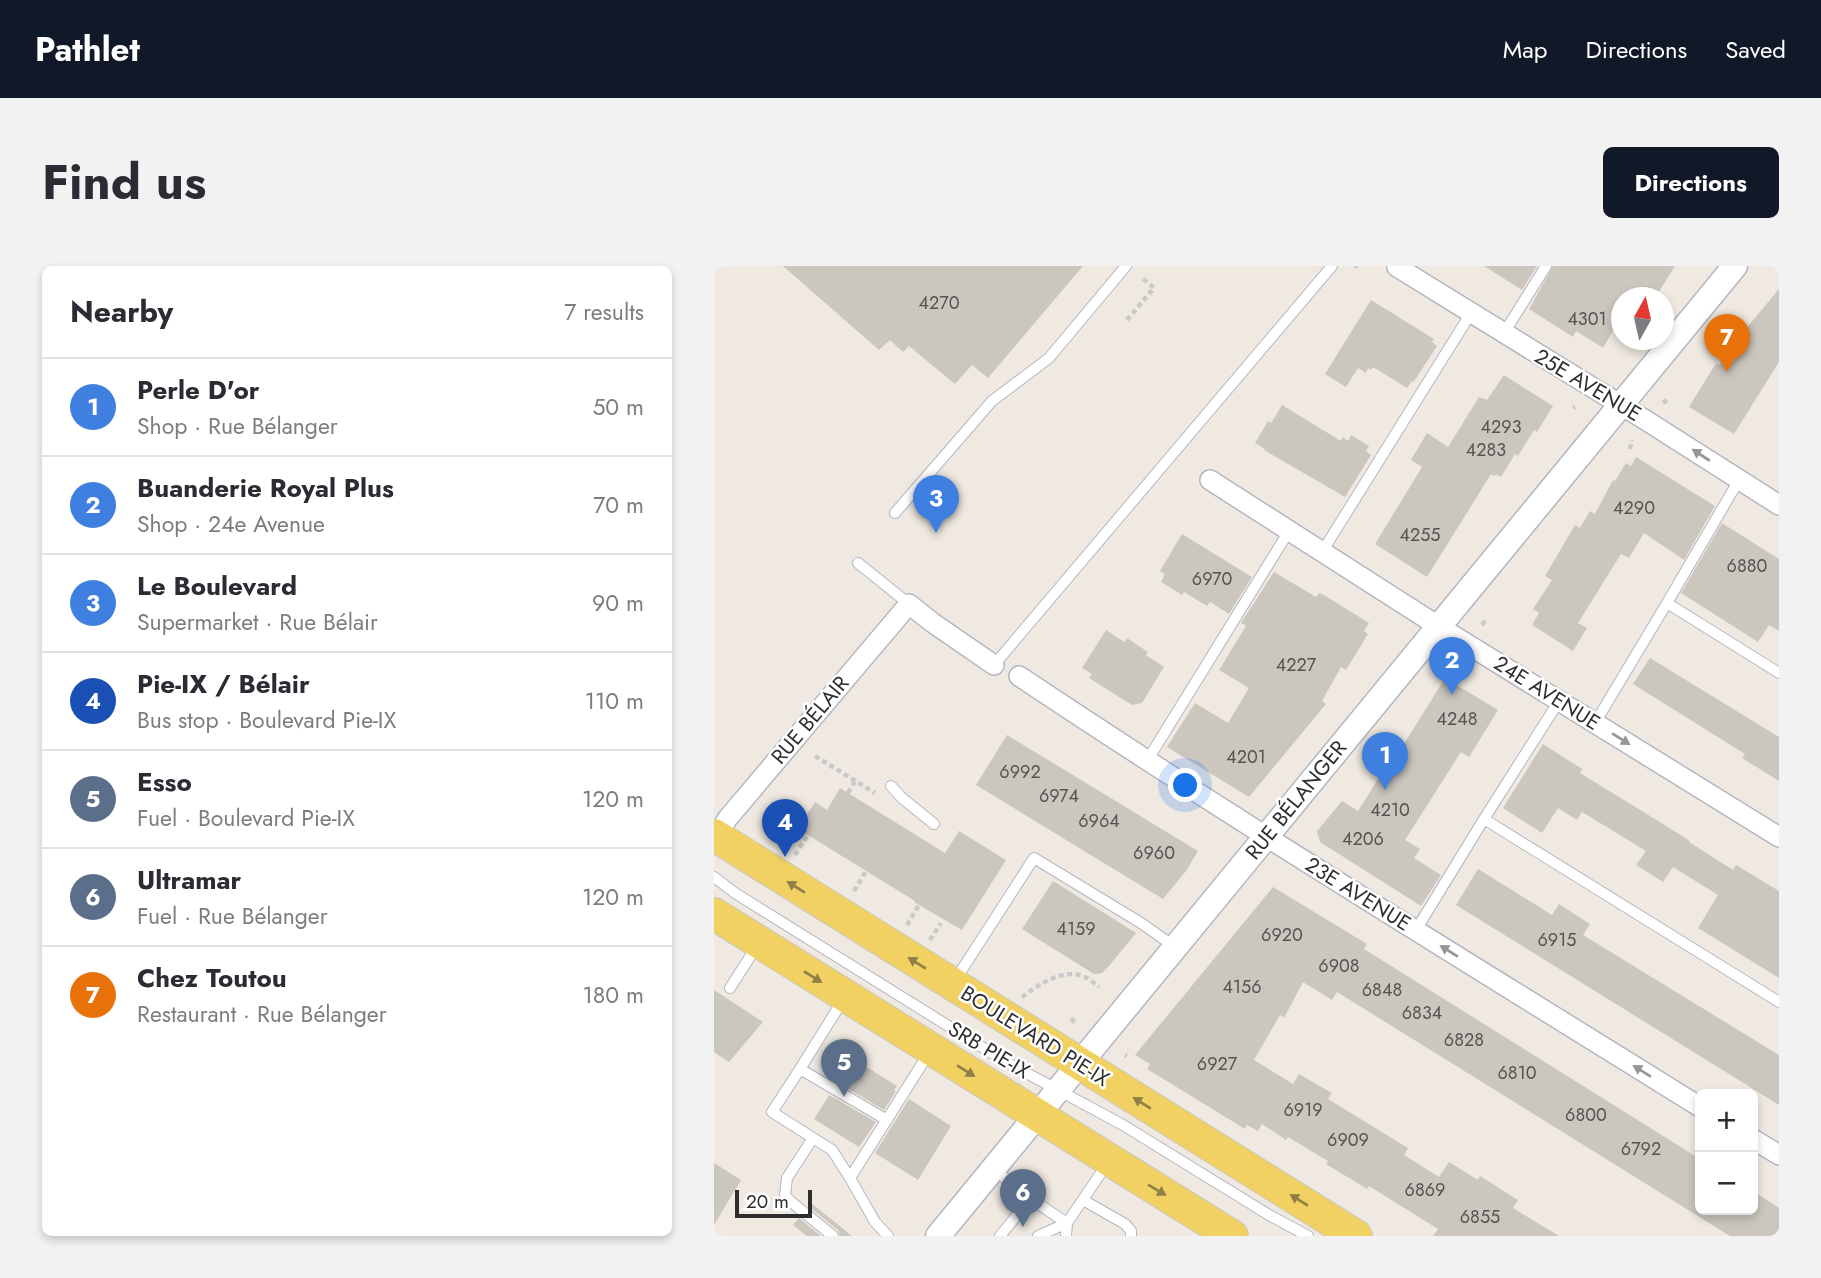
<!DOCTYPE html>
<meta charset="utf-8">
<style>
:root{--surface:#fff;--page:#f2f2f3;--text:#2b2b33;--muted:#7c7c81;--line:#e1e1e2;--accent:#111827}
body{margin:0;font-family:Jost,sans-serif;background:var(--page);color:var(--text)}
.controls{position:absolute;right:21px;bottom:21px;display:grid;overflow:hidden;border-radius:10px;box-shadow:0 4px 10px #0003}
.controls button{width:63px;height:63px;display:grid;place-items:center;padding:0;border:0;border-bottom:2px solid var(--line);background:var(--surface);color:var(--text);font:35px sans-serif}
.compass{position:absolute;left:897px;top:21px;width:63px;height:63px;border-radius:50%;background:var(--surface);box-shadow:0 4px 10px #0003;rotate:8deg}
.scale{position:absolute;left:21px;bottom:18px;width:77px;box-sizing:border-box;padding-left:7px;border:4px solid #2e2e2e;border-top:0;font-size:19px;line-height:24px;white-space:nowrap;color:#2e2e2e;-webkit-text-stroke:5px #fff;paint-order:stroke}
.you{position:absolute;left:472px;top:520px;width:24px;height:24px;margin:-18px;border:5px solid #fff;border-radius:50%;background:#1a73e8;box-shadow:0 0 0 10px #1a73e833}
.badge{display:grid;place-items:center;width:46px;height:46px;border-radius:50%;background:var(--accent);color:#fff;font-size:23px;font-weight:700}
.pin{position:absolute;translate:-50% -58px;filter:drop-shadow(0 2px 4px #0008)}
.pin::after{content:'';position:absolute;top:37px;width:24px;height:21px;background:inherit;clip-path:polygon(0 0,100% 0,50% 100%)}
.list{margin:0;padding:0;list-style:none}
h2{display:flex;justify-content:space-between;align-items:center;height:91px;margin:0;padding:0 28px;font-size:30px}
h2 small{font-size:23px;font-weight:400;color:var(--muted)}
.list li{display:grid;grid-template-columns:46px 1fr auto;gap:21px;align-items:center;box-sizing:border-box;height:98px;padding:0 28px;border-top:2px solid var(--line)}
.list b{display:block;font-size:26px;white-space:nowrap}
.list p{margin:0;font-size:23px;white-space:nowrap;color:var(--muted)}
.list em{font-size:23px;font-style:normal;color:var(--muted)}
.map{position:relative;flex:none;width:1065px;height:970px;overflow:hidden;border-radius:10px}
header{display:flex;align-items:center;gap:42px;box-sizing:border-box;height:98px;padding:0 35px;background:var(--accent);color:#fff}
header strong{font-size:33px}
nav{display:flex;gap:38px;margin-inline-start:auto;font-size:24px}
.intro{display:flex;align-items:center;justify-content:space-between;box-sizing:border-box;height:168px;padding:0 42px}
h1{margin:0;font-size:49px}
.button{padding:18px 32px;border-radius:10px;background:var(--accent);color:#fff;font-size:24px;font-weight:700}
main{display:flex;gap:42px;padding:0 42px}
aside{flex:1;background:var(--surface);border-radius:10px;box-shadow:0 4px 10px #0003}
.map>svg:first-child{display:block}
.building{fill:#cbc7bf}
.lines{fill:none;stroke-linecap:round;stroke-linejoin:round}
.service-casing{stroke:#b4b7c1;stroke-width:12}
.minor-casing{stroke:#b4b7c1;stroke-width:22}
.tertiary-casing{stroke:#b4b7c1;stroke-width:27}
.primary-casing{stroke:#c9c9c9;stroke-width:34}
.path{stroke:#c9c9c9;stroke-width:4.5;stroke-dasharray:5 3.5;stroke-linecap:butt}
.service{stroke:#fff;stroke-width:10}
.minor{stroke:#fff;stroke-width:19}
.tertiary{stroke:#fff;stroke-width:24}
.primary{stroke:#f2d163;stroke-width:32}
.oneway{fill:#969696}
.oneway2{fill:#908048}
.labels{text-anchor:middle;dominant-baseline:central;stroke-width:5;stroke-linejoin:round;paint-order:stroke}
.number-label{font-size:18px;fill:#555452}
.street-label{font-size:21px;fill:#2e2e2e;stroke:#fff}
</style>
<header>
<strong>Pathlet</strong>
<nav><a>Map</a><a>Directions</a><a>Saved</a></nav>
</header>
<div class="intro"><h1>Find us</h1><a class="button">Directions</a></div>
<main>
<aside>
<h2>Nearby<small>7 results</small></h2>
<ul class="list">
<li><span class="badge" style="background:#3f7fe0">1</span><div><b>Perle D'or</b><p>Shop · Rue Bélanger</p></div><em>50 m</em></li>
<li><span class="badge" style="background:#3f7fe0">2</span><div><b>Buanderie Royal Plus</b><p>Shop · 24e Avenue</p></div><em>70 m</em></li>
<li><span class="badge" style="background:#3f7fe0">3</span><div><b>Le Boulevard</b><p>Supermarket · Rue Bélair</p></div><em>90 m</em></li>
<li><span class="badge" style="background:#1a4fb4">4</span><div><b>Pie-IX / Bélair</b><p>Bus stop · Boulevard Pie-IX</p></div><em>110 m</em></li>
<li><span class="badge" style="background:#5c6f8a">5</span><div><b>Esso</b><p>Fuel · Boulevard Pie-IX</p></div><em>120 m</em></li>
<li><span class="badge" style="background:#5c6f8a">6</span><div><b>Ultramar</b><p>Fuel · Rue Bélanger</p></div><em>120 m</em></li>
<li><span class="badge" style="background:#e8710a">7</span><div><b>Chez Toutou</b><p>Restaurant · Rue Bélanger</p></div><em>180 m</em></li>
</ul>
</aside>
<div class="map">
<svg width="1065" height="970" viewBox="0 0 1065 970">
<rect width="100%" height="100%" fill="#efe9e1"/>
<path class="building" d="M69,0H369L274,112L258,99L241,118L195,80L189,86L176,74L165,84Z
M770,0H823L808,24Z
M839,0H961L941,32H907V51L889,82L862,65L859,71L815,43Z
M1065,23V96L1020,168L975,141L1002,97L1006,99L1010,91L1013,93L1031,64Z
M657,34L720,73L718,76L723,80L703,111L699,116L698,115L693,122L659,101L657,104L654,102L652,107L644,102L632,121L611,108Z
M790,109L839,140L823,166L820,164L804,190L801,188L787,211L782,208L781,210L777,208L713,311L661,278L708,201L697,194L713,167L734,181L765,131L773,134Z
M568,139L627,175L629,171L634,175L637,169L655,180L652,185L657,189L631,231L550,184L551,183L541,177L554,155L557,157Z
M922,191L1001,240L970,294L930,267L915,292L907,288L864,357L873,362L859,385L818,359L825,347L819,343L838,314L831,310L861,259L866,262L876,245L881,248L899,214L901,215L912,197L917,200Z
M1008,257L1065,293V365L1055,359L1044,376L967,327Z
M468,268L538,311L515,348L496,336L493,340L470,326L468,329L447,316L451,308L446,305Z
M560,306L602,331L605,327L610,329L655,357L650,365L654,368L632,404L627,401L608,435L612,438L535,531L453,481L481,437L514,457L535,422L505,404L532,360L527,357Z
M392,364L410,376L413,372L434,386L432,389L450,401L428,437L418,439L394,424L375,412L378,408L368,402Z
M936,392L1065,471V515L1028,492L1031,488L919,418Z
M731,412L784,444L755,491L747,486L691,574L706,583L700,592L727,609L707,640L606,576L603,565L628,535L644,545L664,513L667,515Z
M293,469L484,585L472,605L449,633L262,519Z
M829,478L868,503L866,507L949,558L976,575L975,576L1019,604L1022,599L1065,625V712L984,662L1004,629L959,601L949,616L922,599L932,585L868,546L863,554L844,542L828,567L789,542Z
M126,522L231,587L245,565L292,594L248,664L200,636L201,635L84,563L101,536L113,544Z
M764,603L838,649L845,638L876,658L869,669L1065,789V839L742,639Z
M339,615L422,667L395,700L388,707L380,708L308,663Z
M559,621L653,678L650,683L986,893V944H1039V925L1065,942V970H1016L623,726L618,734L589,716L570,752L566,749L540,794L579,818L585,808L618,827L614,833L694,882L690,889L725,911L735,896L764,914L766,910L804,934L799,942L845,970H719L724,963L655,920L653,923L612,898L614,895L574,871L572,874L548,858L544,865L533,859L531,863L433,803L436,798L421,789Z
M0,724L49,756L15,796L0,786Z
M138,792L183,820L180,824L182,825L170,844L123,816Z
M115,829L162,856L145,881L100,853Z
M195,833L237,860L204,914L161,887Z
M0,897L27,914L0,959Z
M97,937L138,970H126L124,964L94,940Z
M85,952L107,970H93L79,959Z"/>
<g class="lines">
<g class="service-casing">
<path id="service" d="M790,67L832,0
M181,247L278,135L335,92L412,0
M608,286L757,47
M144,297L195,338
M953,337L1065,407
M280,399L618,0
M881,457L953,337L1025,214
M433,495L575,265
M177,520L188,532L220,558
M770,553L1065,736
M0,611L21,627L292,796L409,859L555,949L594,970
M702,664L770,553L845,435
M240,716L320,592L427,657L461,681
M16,722L43,680
M129,734L86,803L173,854
M86,803L58,846L118,884L136,912
M99,872L73,912L71,929L76,935L119,970
M280,903L311,929L353,957L393,898
M369,934L411,958L417,965V970
M174,970L161,956L136,912L215,787
M286,970L317,932
M324,970L353,957L352,970"/>
</g>
<g class="minor-casing">
<path id="minor" d="M683,1L933,155L1065,239
M496,214L724,360L1065,571
M305,410C528,559 758,699 986,841
M0,573L14,552L195,338L219,357L280,399
M1039,873L1065,889"/>
</g>
<g class="tertiary-casing">
<path id="tertiary" d="M224,970L1021,0"/>
</g>
<g class="primary-casing">
<path id="primary" d="M0,569L642,970
M0,648L518,970"/>
</g>
<path class="path" d="M641,0L643,1
M413,54L440,22L427,11
M949,137L954,133
M859,142L861,141
M916,183L918,174
M768,359L772,353
M101,490L161,527
M134,527L141,515
M81,589L94,569
M140,625L152,605
M193,659L205,639
M216,674L227,657
M308,731C324,719 350,701 371,711C376,713 381,718 385,721
M357,753L362,757
M411,789L413,790"/>
<use href="#service" class="service"/>
<use href="#minor" class="minor"/>
<use href="#tertiary" class="tertiary"/>
<use href="#primary" class="primary"/>
</g>
<defs><path id="oneway-solid" d="M-6-.8H1V-3.2L6.5 0L1 3.2V.8H-6Z" transform="scale(1.75)"/></defs>
<g class="oneway">
<use href="#oneway-solid" transform="translate(987 189) rotate(-147)"/>
<use href="#oneway-solid" transform="translate(907 473) rotate(32)"/>
<use href="#oneway-solid" transform="translate(735 685) rotate(-148)"/>
<use href="#oneway-solid" transform="translate(928 805) rotate(-148)"/>
</g>
<g class="oneway2">
<use href="#oneway-solid" transform="translate(82 621) rotate(-148)"/>
<use href="#oneway-solid" transform="translate(203 697) rotate(-148)"/>
<use href="#oneway-solid" transform="translate(99 711) rotate(32)"/>
<use href="#oneway-solid" transform="translate(252 805) rotate(32)"/>
<use href="#oneway-solid" transform="translate(428 837) rotate(-148)"/>
<use href="#oneway-solid" transform="translate(443 924) rotate(31)"/>
<use href="#oneway-solid" transform="translate(585 934) rotate(-148)"/>
</g>
<g class="labels">
<g class="number-label">
<text x="225" y="37">4270</text>
<text x="873" y="53">4301</text>
<text x="787" y="161">4293</text>
<text x="772" y="184">4283</text>
<text x="920" y="242">4290</text>
<text x="706" y="269">4255</text>
<text x="1033" y="300">6880</text>
<text x="498" y="313">6970</text>
<text x="582" y="399">4227</text>
<text x="743" y="453">4248</text>
<text x="532" y="491">4201</text>
<text x="306" y="506">6992</text>
<text x="345" y="530">6974</text>
<text x="676" y="544">4210</text>
<text x="385" y="555">6964</text>
<text x="649" y="573">4206</text>
<text x="440" y="587">6960</text>
<text x="362" y="663">4159</text>
<text x="568" y="669">6920</text>
<text x="843" y="674">6915</text>
<text x="625" y="700">6908</text>
<text x="528" y="721">4156</text>
<text x="668" y="724">6848</text>
<text x="708" y="747">6834</text>
<text x="750" y="774">6828</text>
<text x="503" y="798">6927</text>
<text x="803" y="807">6810</text>
<text x="589" y="844">6919</text>
<text x="872" y="849">6800</text>
<text x="634" y="874">6909</text>
<text x="927" y="883">6792</text>
<text x="711" y="924">6869</text>
<text x="766" y="951">6855</text>
</g>
<g class="street-label">
<text transform="translate(874 119) rotate(31)">25E AVENUE</text>
<text transform="translate(833 427) rotate(32)">24E AVENUE</text>
<text transform="translate(96 454) rotate(-50)">RUE BÉLAIR</text>
<text transform="translate(582 534) rotate(-51)">RUE BÉLANGER</text>
<text transform="translate(644 628) rotate(32)">23E AVENUE</text>
<text transform="translate(321 770) rotate(32)">BOULEVARD PIE-IX</text>
<text transform="translate(275 784) rotate(31)">SRB PIE-IX</text>
</g>
</g>
</svg>
<div class="controls">
<button>+</button>
<button>−</button>
</div>
<svg class="compass" viewBox="-18 -18 36 36"><path d="M0-13l5 13h-10z" fill="#e53935"/><path d="M0 13l5-13h-10z" fill="#7c7c81"/></svg>
<div class="scale">20 m</div>
<div class="you"></div>
<div class="pin badge" style="left:671px;top:524px;background:#3f7fe0">1</div>
<div class="pin badge" style="left:738px;top:429px;background:#3f7fe0">2</div>
<div class="pin badge" style="left:222px;top:267px;background:#3f7fe0">3</div>
<div class="pin badge" style="left:71px;top:591px;background:#1a4fb4">4</div>
<div class="pin badge" style="left:130px;top:831px;background:#5c6f8a">5</div>
<div class="pin badge" style="left:309px;top:961px;background:#5c6f8a">6</div>
<div class="pin badge" style="left:1013px;top:106px;background:#e8710a">7</div>
</div>
</main>
